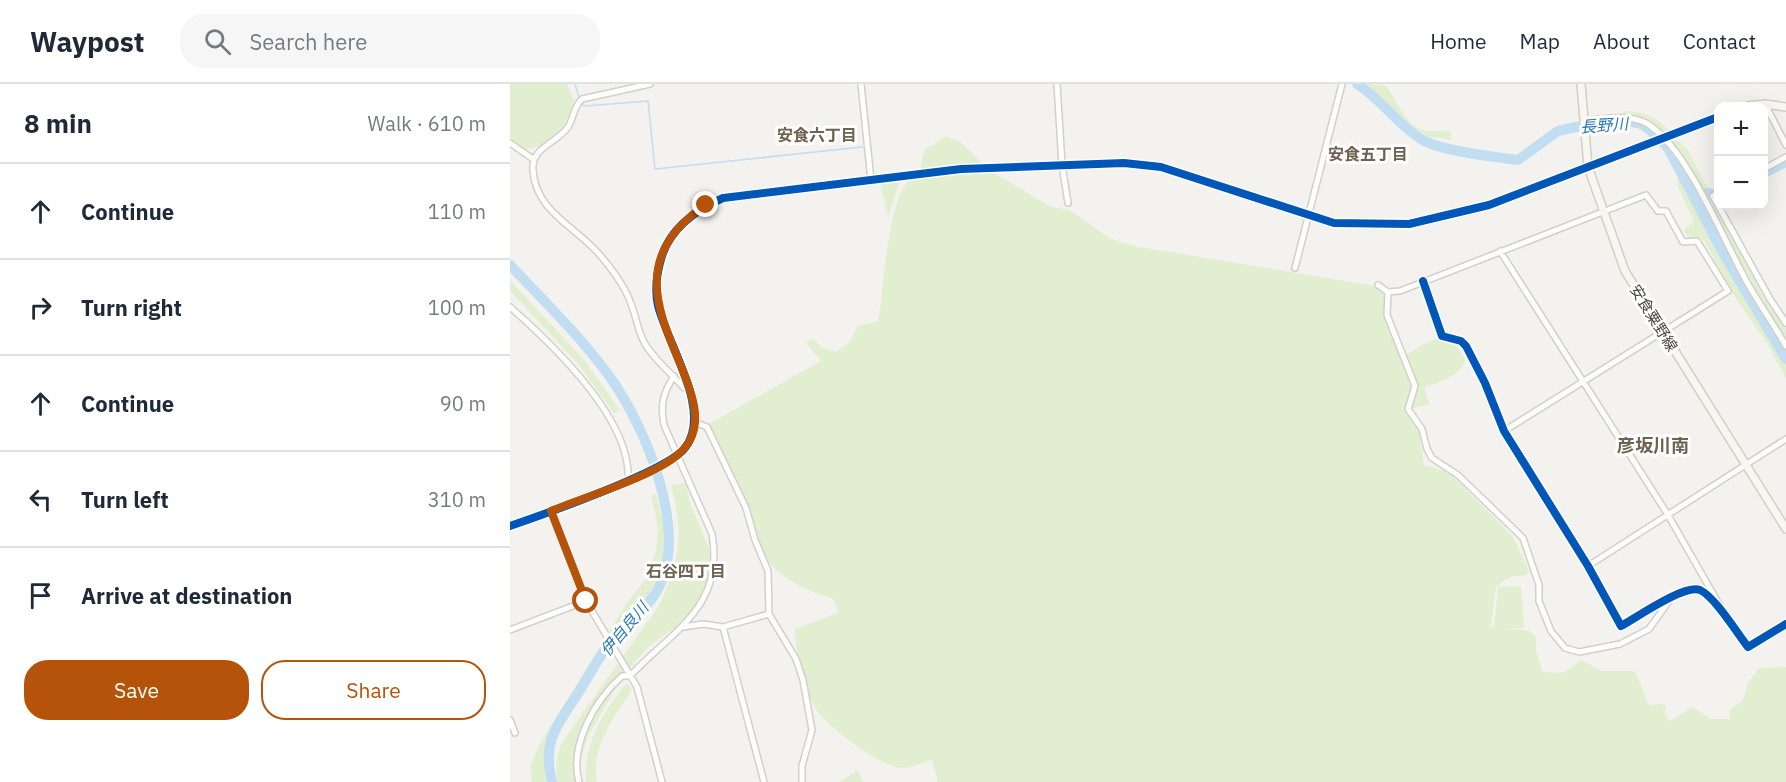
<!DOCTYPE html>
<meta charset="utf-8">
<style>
:root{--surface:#fff;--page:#f6f6f7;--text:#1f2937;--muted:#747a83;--line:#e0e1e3;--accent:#b45309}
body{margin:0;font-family:"IBM Plex Sans","Noto Sans JP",sans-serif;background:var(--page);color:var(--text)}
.controls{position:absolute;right:18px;top:18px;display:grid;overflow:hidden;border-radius:12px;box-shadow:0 6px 24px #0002}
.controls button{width:54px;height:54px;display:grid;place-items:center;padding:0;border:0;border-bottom:2px solid var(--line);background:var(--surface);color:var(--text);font:30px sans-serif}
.stop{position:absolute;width:18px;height:18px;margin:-14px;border:4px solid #b45309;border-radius:50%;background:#fff}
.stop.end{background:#b45309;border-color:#fff;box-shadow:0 2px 6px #0008}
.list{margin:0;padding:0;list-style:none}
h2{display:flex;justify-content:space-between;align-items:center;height:78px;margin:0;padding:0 24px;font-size:26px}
h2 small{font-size:20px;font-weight:400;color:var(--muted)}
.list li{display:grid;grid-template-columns:39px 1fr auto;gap:18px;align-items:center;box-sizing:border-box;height:96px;padding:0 24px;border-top:2px solid var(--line)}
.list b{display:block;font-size:22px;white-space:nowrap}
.list em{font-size:20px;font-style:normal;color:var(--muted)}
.actions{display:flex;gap:12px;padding:18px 24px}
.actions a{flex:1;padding:14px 0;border:2px solid var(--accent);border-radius:24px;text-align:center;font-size:21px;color:var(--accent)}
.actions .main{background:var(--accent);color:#fff}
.icon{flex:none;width:33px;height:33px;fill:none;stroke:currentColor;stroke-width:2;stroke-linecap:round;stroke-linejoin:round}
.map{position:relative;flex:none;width:1276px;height:698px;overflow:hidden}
header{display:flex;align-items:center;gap:36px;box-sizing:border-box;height:84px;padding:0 30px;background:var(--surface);border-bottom:2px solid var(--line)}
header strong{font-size:28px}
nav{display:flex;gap:33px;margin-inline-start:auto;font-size:21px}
.search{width:420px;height:54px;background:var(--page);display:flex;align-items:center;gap:15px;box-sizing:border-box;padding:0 21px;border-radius:24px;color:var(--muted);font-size:22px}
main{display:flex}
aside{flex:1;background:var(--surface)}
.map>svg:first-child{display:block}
.green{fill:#e1eecf}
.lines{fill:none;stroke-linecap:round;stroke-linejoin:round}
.stream{stroke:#c0ddf1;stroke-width:1.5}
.river{stroke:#c0ddf1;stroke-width:10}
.street-casing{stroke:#d2d0cb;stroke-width:8}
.secondary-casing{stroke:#d3cfc5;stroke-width:10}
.street{stroke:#fdfdfc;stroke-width:5}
.secondary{stroke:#f7f6f1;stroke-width:7}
.cycleway-casing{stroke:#fff;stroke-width:11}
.cycleway{stroke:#0057b8;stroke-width:8}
.route{stroke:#b45309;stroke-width:8}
.labels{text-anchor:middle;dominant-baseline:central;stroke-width:6;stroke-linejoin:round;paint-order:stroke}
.street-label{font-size:15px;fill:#4b4439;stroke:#fff}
.water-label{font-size:16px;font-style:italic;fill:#2e7ab2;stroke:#fff}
.neighbourhood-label{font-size:16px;font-weight:bold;fill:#6e6250;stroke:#fff}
.quarter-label{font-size:18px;font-weight:bold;fill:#6e6250;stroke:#fff}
</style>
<header>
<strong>Waypost</strong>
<div class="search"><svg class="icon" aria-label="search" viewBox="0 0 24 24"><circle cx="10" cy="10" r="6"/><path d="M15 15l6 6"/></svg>Search here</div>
<nav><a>Home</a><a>Map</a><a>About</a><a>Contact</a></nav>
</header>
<main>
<aside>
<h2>8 min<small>Walk · 610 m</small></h2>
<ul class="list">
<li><svg class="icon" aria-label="ahead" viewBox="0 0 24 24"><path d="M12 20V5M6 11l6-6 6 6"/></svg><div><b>Continue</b></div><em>110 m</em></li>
<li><svg class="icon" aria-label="right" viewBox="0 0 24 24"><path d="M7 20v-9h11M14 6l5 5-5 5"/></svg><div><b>Turn right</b></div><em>100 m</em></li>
<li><svg class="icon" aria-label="ahead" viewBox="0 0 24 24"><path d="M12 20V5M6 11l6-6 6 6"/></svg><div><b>Continue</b></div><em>90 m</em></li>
<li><svg class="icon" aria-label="left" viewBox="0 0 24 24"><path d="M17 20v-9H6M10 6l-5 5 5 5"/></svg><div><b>Turn left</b></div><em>310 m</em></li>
<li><svg class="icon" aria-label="arrive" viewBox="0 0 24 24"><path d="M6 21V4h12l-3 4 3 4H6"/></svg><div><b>Arrive at destination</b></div></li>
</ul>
<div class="actions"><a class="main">Save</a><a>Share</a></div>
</aside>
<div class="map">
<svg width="1276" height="698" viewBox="0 0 1276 698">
<rect width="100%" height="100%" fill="#f4f2ee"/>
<path class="green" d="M0,0H57L64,16C56,41 45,63 16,65L0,54Z
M857,0L876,2C888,17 895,43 917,47C925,48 933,46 941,47V56L917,52L896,39Z
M1113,27C1134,27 1145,32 1160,47L1155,49L1128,33L1114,32Z
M436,52L450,58L473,79L410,86L414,66Z
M1162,57H1168L1178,66L1250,207L1276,245V258Z
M484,89L541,123L559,126L601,155L629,163L864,202L875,210L882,245L893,273C918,257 938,240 955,276C950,293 930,297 914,304L919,320L896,326L909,349L914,381L939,388L1003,453L1019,487L1017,491L1000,493L986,502L981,543H984L988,503L1011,502L1014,544H995L1020,547L1026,553V567L1033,588L1053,589L1072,576L1091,587H1125L1139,621L1152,620L1156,622L1155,632L1160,637L1183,623L1201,635H1220V626L1233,616L1238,599L1249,584L1276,583V698H428L422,676C413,678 400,685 391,684C370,682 320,645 308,628C295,609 285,567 285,545L328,529L324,515C293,505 270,495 251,468L199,340L311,277L296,259L303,255L313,264L326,268L339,259L348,242L368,237C375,202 376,116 402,93Z
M1172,92L1276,278V295L1257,259L1220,206L1195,158L1190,153L1178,154L1174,146L1184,138L1166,98Z
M390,97L378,133L370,99Z
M0,196L74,276L110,326L104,329L68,280L0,207Z
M176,398L179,416L199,465L202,480L200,496L193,513L176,535L137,564L112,594L77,654L71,677V698H47L46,679L51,660L150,520C170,475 174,450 161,402Z
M146,410L154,441L153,482L135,518L76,592L60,621L34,678L36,698H22L21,681L28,663L113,525L137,493L146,466L148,444L141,411Z
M117,599L122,606C104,633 80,664 87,698H76C73,661 94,626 117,599Z
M348,686L353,698H329Z"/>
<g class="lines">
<path class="stream" d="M65,0L70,16
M71,20L75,22L138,17L145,85L352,63"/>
<path class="river" d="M847,0C871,15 887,40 911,55C929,67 985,73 1008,76L1048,47L1066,43L1112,36L1132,40L1140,46L1158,64L1212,167L1276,275
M1254,89L1276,78
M1198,109L1208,112
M0,181C34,217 71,253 100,293C136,344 180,448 147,507C135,528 113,541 98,561C87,576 78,594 67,611C46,642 32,659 42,698"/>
<g class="street-casing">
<path id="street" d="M140,0L72,15C63,23 64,34 58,43C46,60 21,63 23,86C25,127 66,143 89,170C102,185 115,202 121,220C127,234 128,251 137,263C147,278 162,290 174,304L179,305
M351,0L361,96
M547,0L552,81L558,119
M1255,20L1276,61
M1073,37C1094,35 1117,29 1136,39C1177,62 1214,158 1238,200C1250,221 1264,241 1276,262
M0,59L23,75
M1254,85L1276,73
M1208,109L1203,112L1260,215L1276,239
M990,167L1158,431L1210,522
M785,184L832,0
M913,197L932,252L951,257L956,262L975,299L994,347L1078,482L1111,542C1126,534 1174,500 1190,506C1205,513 1227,549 1238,563L1276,540
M868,201L878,208L890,207L1136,111L1148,127H1156L1173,158L1187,157L1218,207L994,347
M878,208L877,231L905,302L898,325L912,345L917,365L922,374L948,391L1013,454L1029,501V517L1041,547L1055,564L1069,568L1110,560L1139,545L1159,517
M0,223C42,260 122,336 118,396
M184,338L197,343L236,424L245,456L258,487L259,530L286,575L293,596L302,646L292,682V698
M41,427L76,517L127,603L152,698
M1078,482L1276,355
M173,543L193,540L213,543L259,530
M213,543L254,698
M0,546L76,517
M0,636L5,649
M69,698C59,661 85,616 112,592H120C163,546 215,523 202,450L154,341C150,321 153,309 164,292"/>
</g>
<g class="secondary-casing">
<path id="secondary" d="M1071,0L1078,83L1115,187L1276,445
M1238,22L1255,20L1276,23
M0,442C32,431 157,387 175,364C203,327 158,261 148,222C144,205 147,188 152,172C161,143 186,126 213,114L451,85L614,79L651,83L824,139L899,140L979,121L1208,33"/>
</g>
<use href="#street" class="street"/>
<use href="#secondary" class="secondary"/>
<g class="cycleway-casing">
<path id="cycleway" d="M913,197L932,252L951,257L956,262L975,299L994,347L1078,482L1111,542C1126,534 1174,500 1190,506C1205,513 1227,549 1238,563L1276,540
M0,442C32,431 157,387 175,364C203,327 158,261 148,222C144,205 147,188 152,172C161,143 186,126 213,114L451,85L614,79L651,83L824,139L899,140L979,121L1208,33"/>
</g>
<use href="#cycleway" class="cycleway"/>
</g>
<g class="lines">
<path class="route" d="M76,517L41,427C74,413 150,391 173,366C228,307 72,202 196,121"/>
</g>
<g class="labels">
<g class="street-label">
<text transform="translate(1144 234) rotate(58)">安食粟野線</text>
</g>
<g class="water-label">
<text transform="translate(1094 41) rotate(-4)">長野川</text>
<text transform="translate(114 545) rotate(-50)">伊自良川</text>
</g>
<g class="neighbourhood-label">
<text x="307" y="51">安食六丁目</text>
<text x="858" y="70">安食五丁目</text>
<text x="176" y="487">石谷四丁目</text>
</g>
<g class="quarter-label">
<text x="1143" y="361">彦坂川南</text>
</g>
</g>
</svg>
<div class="controls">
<button>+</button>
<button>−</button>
</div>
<div class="stop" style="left:76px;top:517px"></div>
<div class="stop end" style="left:196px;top:121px"></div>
</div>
</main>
